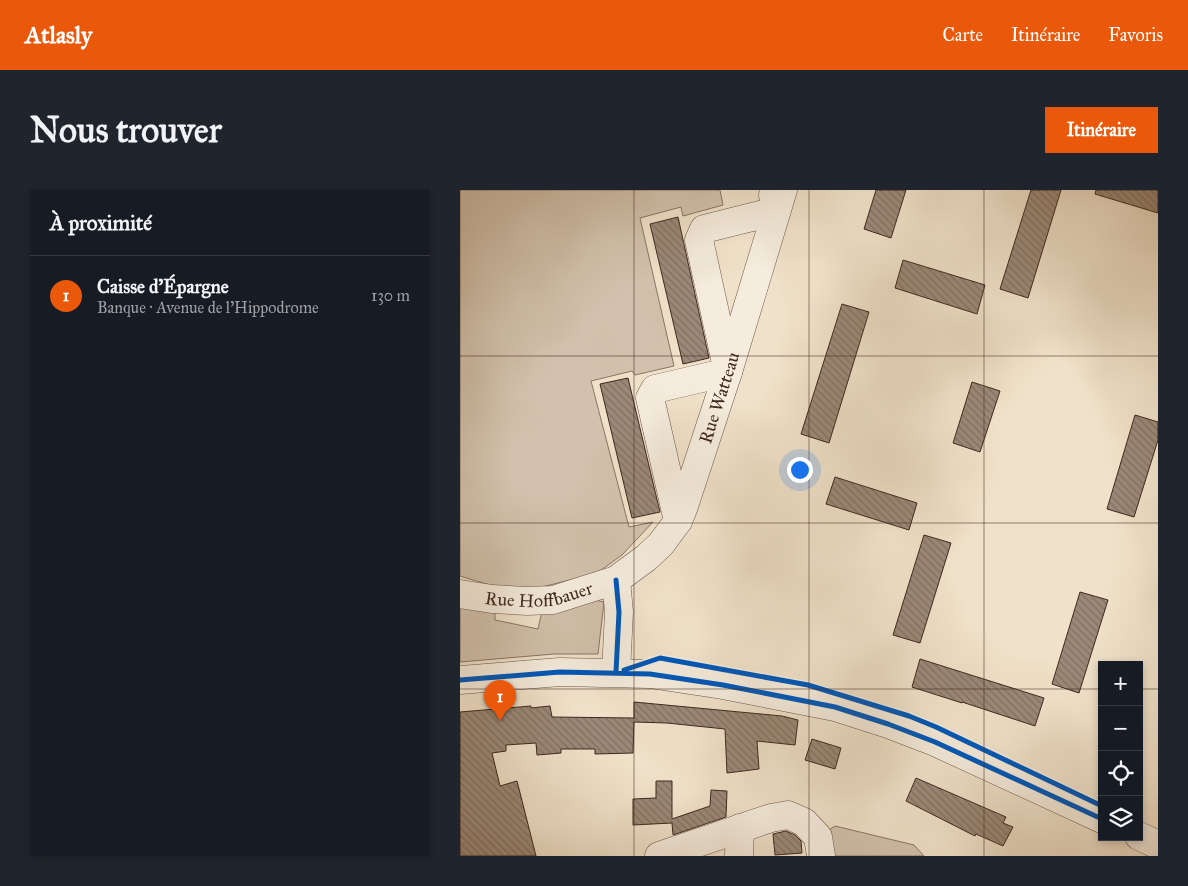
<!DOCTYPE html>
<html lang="fr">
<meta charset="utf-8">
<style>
:root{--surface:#171b24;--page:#20242c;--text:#f1f3f6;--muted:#9ea1a6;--line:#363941;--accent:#ea580c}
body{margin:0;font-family:"IM FELL Great Primer",serif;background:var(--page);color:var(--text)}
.controls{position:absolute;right:15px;bottom:15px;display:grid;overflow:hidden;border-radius:0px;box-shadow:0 2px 8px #0003}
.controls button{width:45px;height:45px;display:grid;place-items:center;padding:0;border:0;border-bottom:1px solid var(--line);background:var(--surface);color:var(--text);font:25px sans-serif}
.you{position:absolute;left:339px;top:279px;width:18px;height:18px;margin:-12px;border:4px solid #fff;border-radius:50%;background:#1a73e8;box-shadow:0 0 0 8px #1a73e833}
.badge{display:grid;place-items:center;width:32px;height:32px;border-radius:50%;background:var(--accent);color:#fff;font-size:16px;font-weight:700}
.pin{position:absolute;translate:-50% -41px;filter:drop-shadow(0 1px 2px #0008)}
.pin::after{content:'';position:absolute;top:26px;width:18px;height:15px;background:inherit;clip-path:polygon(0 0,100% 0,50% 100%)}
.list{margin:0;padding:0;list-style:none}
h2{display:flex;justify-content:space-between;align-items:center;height:65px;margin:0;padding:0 20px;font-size:21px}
h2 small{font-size:16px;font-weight:400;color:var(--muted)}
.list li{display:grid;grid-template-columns:32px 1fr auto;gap:15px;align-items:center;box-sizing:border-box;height:80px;padding:0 20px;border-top:1px solid var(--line)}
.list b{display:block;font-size:19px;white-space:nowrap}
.list p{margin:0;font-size:16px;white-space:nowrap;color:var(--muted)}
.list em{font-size:16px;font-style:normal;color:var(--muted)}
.icon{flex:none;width:28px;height:28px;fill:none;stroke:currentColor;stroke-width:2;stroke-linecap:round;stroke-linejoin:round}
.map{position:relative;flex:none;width:698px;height:666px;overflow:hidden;border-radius:0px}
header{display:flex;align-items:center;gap:30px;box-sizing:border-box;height:70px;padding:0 25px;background:var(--accent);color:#fff}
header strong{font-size:24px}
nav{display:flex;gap:28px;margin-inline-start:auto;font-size:18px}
.intro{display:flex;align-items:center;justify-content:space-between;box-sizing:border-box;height:120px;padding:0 30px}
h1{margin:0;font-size:35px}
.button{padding:12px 22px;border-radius:0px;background:var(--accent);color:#fff;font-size:18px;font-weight:700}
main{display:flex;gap:30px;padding:0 30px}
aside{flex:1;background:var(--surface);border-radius:0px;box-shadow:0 2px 8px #0003}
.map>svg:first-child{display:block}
.green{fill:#d2c2ad;stroke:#887566}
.building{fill:url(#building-back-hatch);stroke:#3f281f}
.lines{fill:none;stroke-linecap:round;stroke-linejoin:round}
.minor-casing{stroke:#6b564a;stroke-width:29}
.minor{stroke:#f5ecdd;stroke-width:28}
.cycleway-casing{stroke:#f5ecdd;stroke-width:8}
.cycleway{stroke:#0057b8;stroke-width:5}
.grid{fill:none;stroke:#3f281f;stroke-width:1;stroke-opacity:0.55}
.labels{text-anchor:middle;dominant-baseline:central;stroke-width:4.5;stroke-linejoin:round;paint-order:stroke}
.street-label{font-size:18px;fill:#3f281f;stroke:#f5ecdd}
</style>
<header>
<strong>Atlasly</strong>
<nav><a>Carte</a><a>Itinéraire</a><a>Favoris</a></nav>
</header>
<div class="intro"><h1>Nous trouver</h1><a class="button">Itinéraire</a></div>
<main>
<aside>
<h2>À proximité<small></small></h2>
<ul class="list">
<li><span class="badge">1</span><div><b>Caisse d'Épargne</b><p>Banque · Avenue de l'Hippodrome</p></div><em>130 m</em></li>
</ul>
</aside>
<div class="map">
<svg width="698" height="666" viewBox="0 0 698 666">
<defs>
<pattern id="building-back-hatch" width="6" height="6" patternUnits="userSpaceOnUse" patternTransform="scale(1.25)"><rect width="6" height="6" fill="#9b8978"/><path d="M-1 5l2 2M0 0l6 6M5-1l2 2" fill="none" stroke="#807062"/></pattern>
</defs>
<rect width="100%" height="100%" fill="#f0e2ca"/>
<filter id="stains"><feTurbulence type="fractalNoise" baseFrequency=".004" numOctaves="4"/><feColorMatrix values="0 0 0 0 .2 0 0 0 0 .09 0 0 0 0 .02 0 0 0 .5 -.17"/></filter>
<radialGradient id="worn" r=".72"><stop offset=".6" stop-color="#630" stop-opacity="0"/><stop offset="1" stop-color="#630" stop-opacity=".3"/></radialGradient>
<path class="green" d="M0,0H260L263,15L223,26L221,17L180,28L214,176L175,185L172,181L131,191L169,337L193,332L162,365L137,383L82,397L46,400L0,386Z
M131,409L144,412L138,464H94L0,472V412L35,418V430L78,439L82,421Z
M375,636L454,655L464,666H361L358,647Z"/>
<path class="building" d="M416,0H446L431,48L404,39Z
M571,0H601L568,108L540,99Z
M636,0H698V23L635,4Z
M218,27L249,168L223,174L190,34Z
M443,70L525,95L517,124L435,98Z
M382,114L409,122L369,253L341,244Z
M168,188L200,322L172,328L140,194Z
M512,192L540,201L520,262L493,253Z
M675,225L698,232V250L674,327L647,319Z
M375,287L457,313L449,340L366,314Z
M464,345L491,353L460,453L433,445Z
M620,402L648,410L619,503L592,494Z
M460,469L584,508L575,536L502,512V513L452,497Z
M174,512L322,526L338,530L335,555L297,551L299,579L267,583L265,539L207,533L174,532L173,563L135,564V559H101V563L77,565L76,553L46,555V561L32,563L40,596L57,591L76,666H0V522L71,516V518L90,516L92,527L174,528Z
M352,549L381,558L375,579L345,570Z
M456,588L546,627L543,633L553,637L543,656L516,644L515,646L446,611Z
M196,591H212V629L250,616L251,600L267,601L266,627L213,645L212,633L173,635V609L196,608Z
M326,641L335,645L341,651L342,663L315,665L313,644Z"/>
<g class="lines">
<g class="minor-casing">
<g id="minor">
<path d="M218,331L190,208L195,199L268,182L239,50L244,39L316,21L313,5"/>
<path d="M156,390L159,422L156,482"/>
<path id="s1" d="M0,404L32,409L67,411L93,410L156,390L186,368L201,354L218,331L224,316L268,182L323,0"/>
<path d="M0,490L100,482L190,484L263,495L375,517L428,534L475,552L642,629"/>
<path d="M679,646L698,655"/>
<path d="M199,666L311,628L328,625L344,632L358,647L361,666"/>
<path d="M279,666L280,638"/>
</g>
</g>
<use href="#minor" class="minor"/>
<g class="cycleway-casing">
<path id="cycleway" d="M156,390L159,422L156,482
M164,480L200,468L348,495L449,526L476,537L642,616
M0,490L100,482L190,484L263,495L375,517L428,534L475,552L642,629"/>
</g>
<use href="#cycleway" class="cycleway"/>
</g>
<path class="grid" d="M174,0V666M349,0V666M524,0V666M0,166H698M0,333H698M0,499H642M679,499H698"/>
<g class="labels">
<g class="street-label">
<text stroke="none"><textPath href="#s1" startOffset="376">Rue Watteau</textPath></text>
<text stroke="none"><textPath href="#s1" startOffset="80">Rue Hoffbauer</textPath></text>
</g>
</g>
<rect width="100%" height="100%" filter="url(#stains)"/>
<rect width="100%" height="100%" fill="url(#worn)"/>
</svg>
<div class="controls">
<button>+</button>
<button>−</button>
<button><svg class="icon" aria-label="locate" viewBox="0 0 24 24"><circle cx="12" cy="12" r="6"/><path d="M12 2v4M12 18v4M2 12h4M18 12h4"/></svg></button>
<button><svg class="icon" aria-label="layers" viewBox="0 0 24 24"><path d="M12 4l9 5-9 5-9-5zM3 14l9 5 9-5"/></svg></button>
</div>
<div class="you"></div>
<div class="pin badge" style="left:40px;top:531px">1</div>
</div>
</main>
